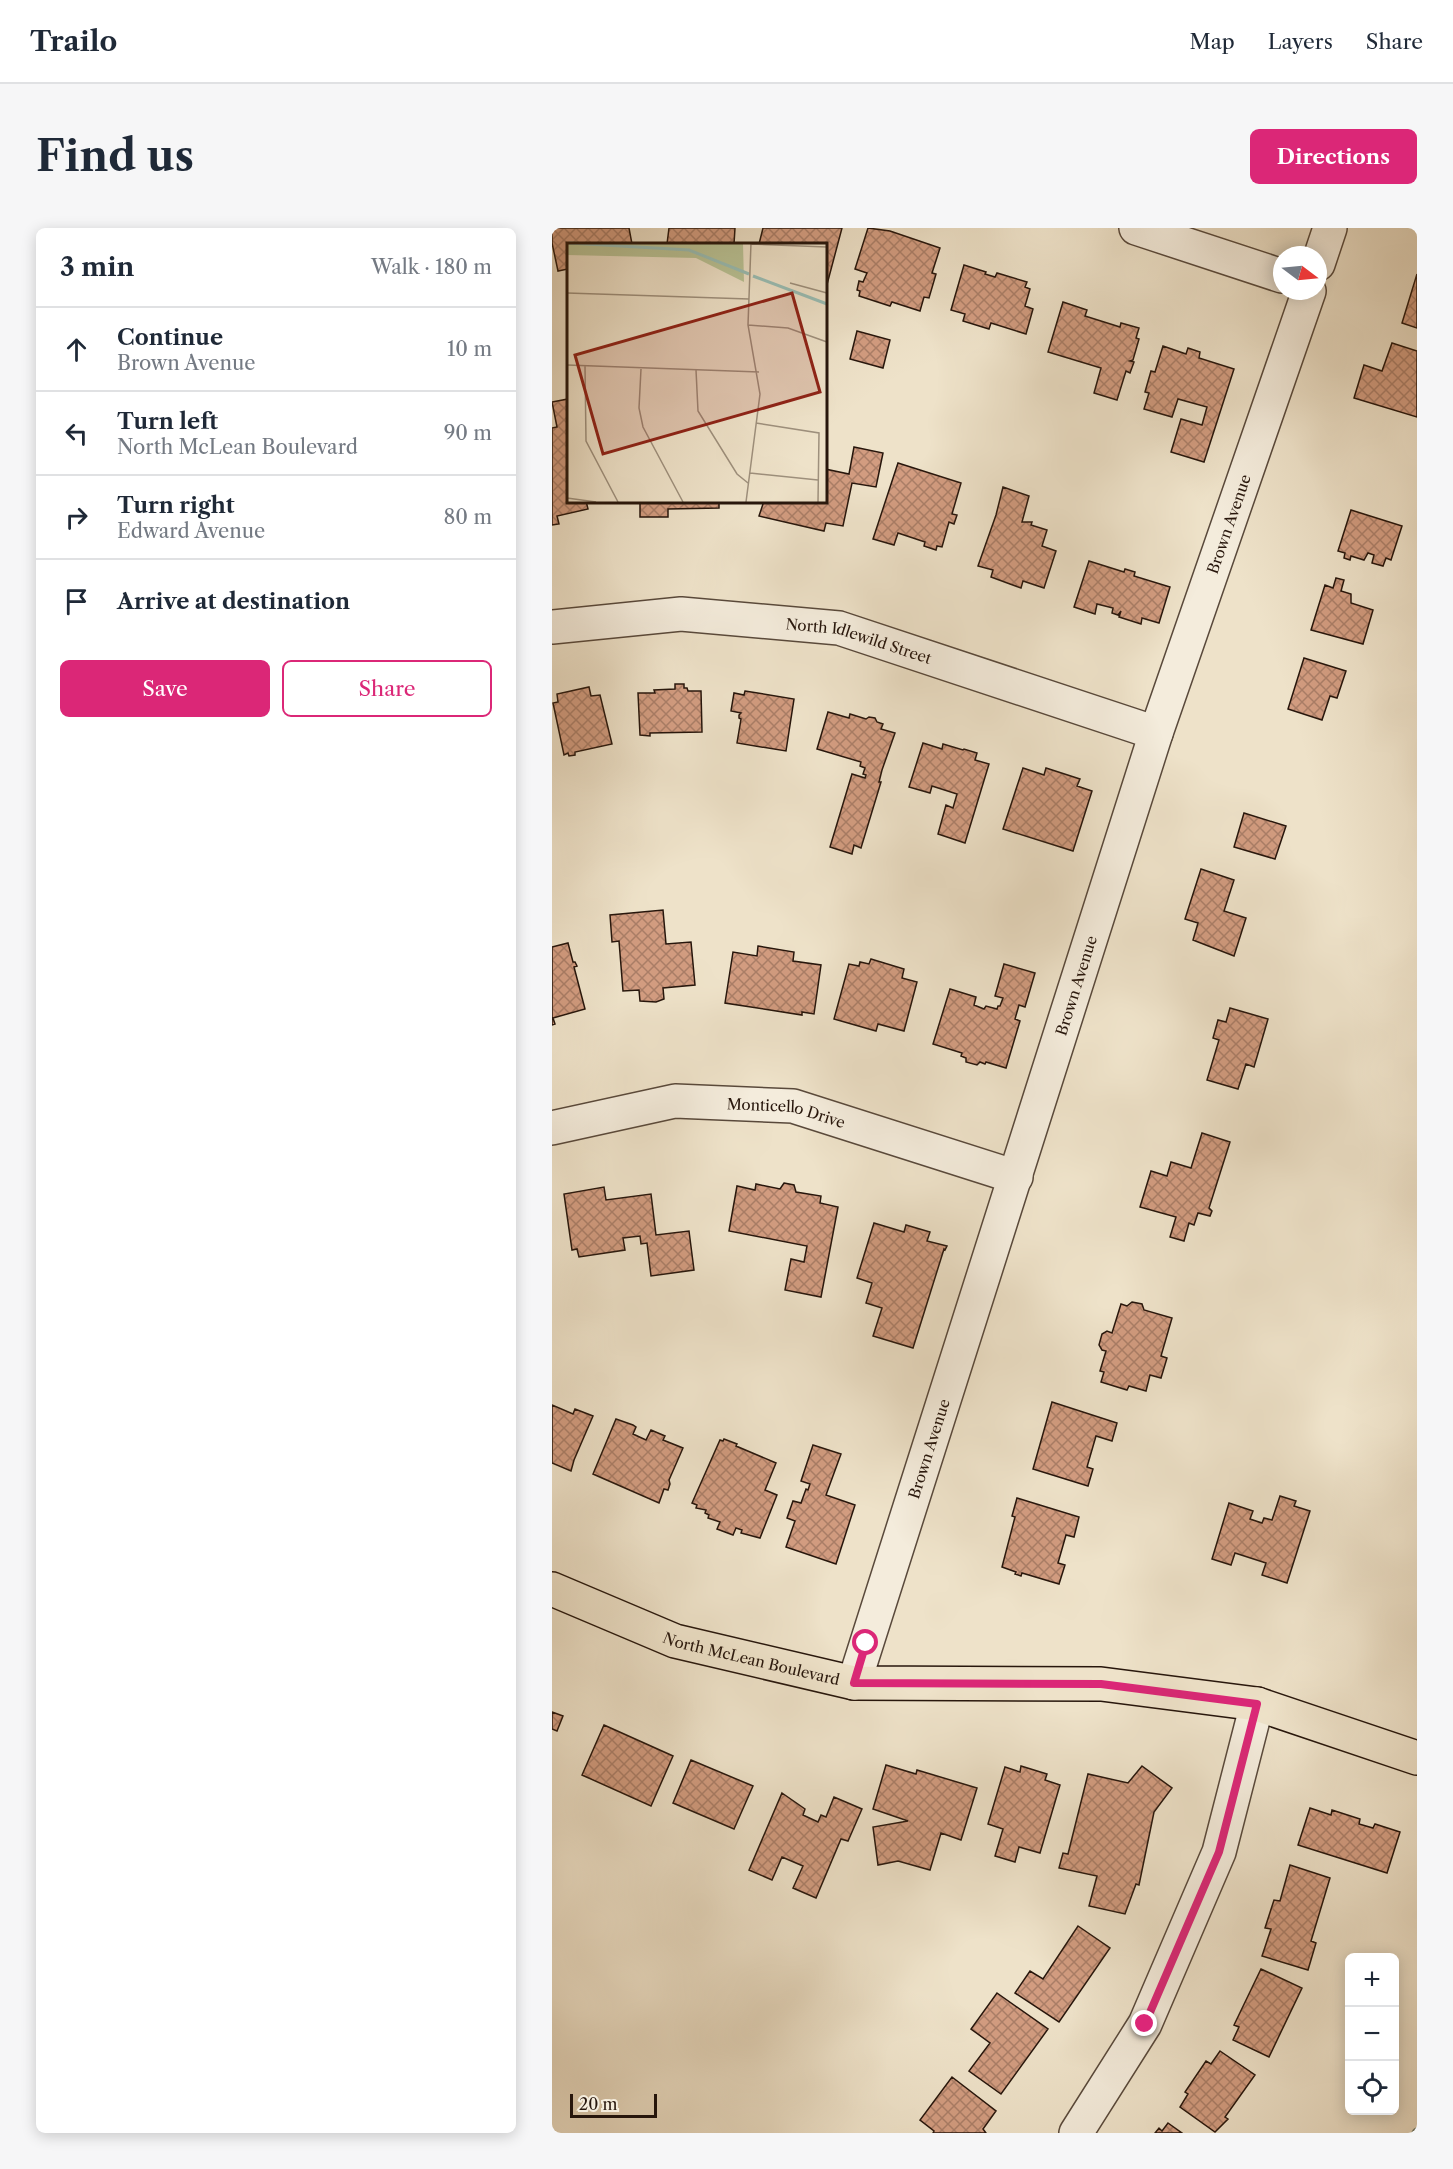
<!DOCTYPE html>
<meta charset="utf-8">
<style>
:root{--surface:#fff;--page:#f6f6f7;--text:#1f2937;--muted:#747a83;--line:#e0e1e3;--accent:#db2777}
body{margin:0;font-family:"Libre Caslon Text",serif;background:var(--page);color:var(--text)}
.controls{position:absolute;right:18px;bottom:18px;display:grid;overflow:hidden;border-radius:9px;box-shadow:0 3px 15px #0003}
.controls button{width:54px;height:54px;display:grid;place-items:center;padding:0;border:0;border-bottom:2px solid var(--line);background:var(--surface);color:var(--text);font:30px sans-serif}
.compass{position:absolute;left:721px;top:18px;width:54px;height:54px;border-radius:50%;background:var(--surface);box-shadow:0 3px 15px #0003;rotate:106deg}
.scale{position:absolute;left:18px;bottom:15px;width:87px;box-sizing:border-box;padding-left:6px;border:3px solid #27160c;border-top:0;font-size:16px;line-height:21px;white-space:nowrap;color:#27160c;-webkit-text-stroke:4px #f4ecdc;paint-order:stroke}
.stop{position:absolute;width:18px;height:18px;margin:-14px;border:4px solid #db2777;border-radius:50%;background:#fff}
.stop.end{background:#db2777;border-color:#fff;box-shadow:0 2px 6px #0008}
.list{margin:0;padding:0;list-style:none}
h2{display:flex;justify-content:space-between;align-items:center;height:78px;margin:0;padding:0 24px;font-size:26px}
h2 small{font-size:20px;font-weight:400;color:var(--muted)}
.list li{display:grid;grid-template-columns:39px 1fr auto;gap:18px;align-items:center;box-sizing:border-box;height:84px;padding:0 24px;border-top:2px solid var(--line)}
.list b{display:block;font-size:22px;white-space:nowrap}
.list p{margin:0;font-size:20px;white-space:nowrap;color:var(--muted)}
.list em{font-size:20px;font-style:normal;color:var(--muted)}
.actions{display:flex;gap:12px;padding:18px 24px}
.actions a{flex:1;padding:14px 0;border:2px solid var(--accent);border-radius:9px;text-align:center;font-size:21px;color:var(--accent)}
.actions .main{background:var(--accent);color:#fff}
.icon{flex:none;width:33px;height:33px;fill:none;stroke:currentColor;stroke-width:2;stroke-linecap:round;stroke-linejoin:round}
.map{position:relative;flex:none;width:865px;height:1905px;overflow:hidden;border-radius:9px}
header{display:flex;align-items:center;gap:36px;box-sizing:border-box;height:84px;padding:0 30px;background:var(--surface);border-bottom:2px solid var(--line)}
header strong{font-size:28px}
nav{display:flex;gap:33px;margin-inline-start:auto;font-size:21px}
.intro{display:flex;align-items:center;justify-content:space-between;box-sizing:border-box;height:144px;padding:0 36px}
h1{margin:0;font-size:42px}
.button{padding:15px 27px;border-radius:9px;background:var(--accent);color:#fff;font-size:21px;font-weight:700}
main{display:flex;gap:36px;padding:0 36px}
aside{flex:1;background:var(--surface);border-radius:9px;box-shadow:0 3px 15px #0003}
.map>svg:first-child{display:block}
.lines{fill:none;stroke-linecap:round;stroke-linejoin:round}
.stream{stroke:#6b7b71;stroke-width:9}
.building{fill:url(#building-cross-hatch);stroke:#27160c;stroke-width:1.5}
.minor-casing{stroke:#59493b;stroke-width:36}
.major-casing{stroke:#27160c;stroke-width:36}
.minor{stroke:#f4ecdc;stroke-width:33}
.major{stroke:#eee2c9;stroke-width:33}
.route{stroke:#db2777;stroke-width:8}
.labels{text-anchor:middle;dominant-baseline:central;stroke-width:4.5;stroke-linejoin:round;paint-order:stroke}
.street-label{font-size:15px;fill:#27160c;stroke:#f4ecdc}
.inset-river{fill:none;stroke:#99beb5;stroke-width:3}
.inset-road{fill:none;stroke:#9e907d;stroke-width:1.5}
.view{fill:#8f2418;fill-opacity:0.15;stroke:#8f2418;stroke-width:3}
.inset-edge{fill:none;stroke:#27160c;stroke-width:3}
</style>
<header>
<strong>Trailo</strong>
<nav><a>Map</a><a>Layers</a><a>Share</a></nav>
</header>
<div class="intro"><h1>Find us</h1><a class="button">Directions</a></div>
<main>
<aside>
<h2>3 min<small>Walk · 180 m</small></h2>
<ul class="list">
<li><svg class="icon" aria-label="ahead" viewBox="0 0 24 24"><path d="M12 20V5M6 11l6-6 6 6"/></svg><div><b>Continue</b><p>Brown Avenue</p></div><em>10 m</em></li>
<li><svg class="icon" aria-label="left" viewBox="0 0 24 24"><path d="M17 20v-9H6M10 6l-5 5 5 5"/></svg><div><b>Turn left</b><p>North McLean Boulevard</p></div><em>90 m</em></li>
<li><svg class="icon" aria-label="right" viewBox="0 0 24 24"><path d="M7 20v-9h11M14 6l5 5-5 5"/></svg><div><b>Turn right</b><p>Edward Avenue</p></div><em>80 m</em></li>
<li><svg class="icon" aria-label="arrive" viewBox="0 0 24 24"><path d="M6 21V4h12l-3 4 3 4H6"/></svg><div><b>Arrive at destination</b></div></li>
</ul>
<div class="actions"><a class="main">Save</a><a>Share</a></div>
</aside>
<div class="map">
<svg width="865" height="1905" viewBox="0 0 865 1905">
<defs>
<pattern id="building-cross-hatch" width="8" height="8" patternUnits="userSpaceOnUse" patternTransform="scale(1.5)"><rect width="8" height="8" fill="#d29c80"/><path d="M0 0l8 8M0 8l8-8" fill="none" stroke="#aa7e67"/></pattern>
</defs>
<rect width="100%" height="100%" fill="#eee2c9"/>
<filter id="stains"><feTurbulence type="fractalNoise" baseFrequency=".00333" numOctaves="4"/><feColorMatrix values="0 0 0 0 .2 0 0 0 0 .09 0 0 0 0 .02 0 0 0 .5 -.17"/></filter>
<radialGradient id="worn" r=".72"><stop offset=".6" stop-color="#630" stop-opacity="0"/><stop offset="1" stop-color="#630" stop-opacity=".3"/></radialGradient>
<g class="lines">
<path class="stream" d="M864,1905L865,1904"/>
</g>
<path class="building" d="M0,0H77L80,16H16V41L6,43L0,15Z
M117,0H183L182,16H115Z
M211,0H290L273,64V16H207Z
M316,0L338,3L388,20L380,45L384,46L377,70L372,69L368,83L340,74L338,78L307,68L308,63L305,62L307,53L311,54L315,45L303,41Z
M412,37L434,44L433,46L443,49L445,45L475,54L473,59L478,61L473,78L481,81L474,106L439,95L437,101L411,93L413,86L399,82Z
M865,46V100L850,95Z
M511,74L535,82L533,88L568,99L569,95L587,100L584,110L587,111L581,132L578,133L582,134L578,145L574,143L565,172L542,165L549,140L496,124Z
M305,103L338,112L331,140L298,131Z
M840,115L865,123V189L802,170L812,137L830,143Z
M611,118L634,126L636,120L648,124L647,130L682,141L652,234L619,224L629,191L650,197L655,179L626,171L620,189L592,181L597,165L593,164L599,143L603,144Z
M16,171V273H34L36,281L5,288L7,296L0,297V200L5,199L0,174Z
M302,219L331,225L324,259L300,255L291,298L274,295L272,303L207,288L212,273H273V241L297,246Z
M346,235L409,255L400,286L405,287L402,296L397,294L390,319L385,318L384,322L372,318L373,314L346,305L342,317L321,311Z
M451,259L477,268L470,294H480L479,297L495,302L490,318L504,323L492,360L471,353L469,360L458,356L439,349L441,342L426,338L444,287Z
M88,273H167V280L116,281V289H88Z
M799,282L850,298L839,332L834,330L831,338L820,335L822,327L816,325L812,332L799,328L798,332L792,330L793,325L786,323Z
M537,333L572,344L573,341L583,344L582,348L618,359L607,395L590,390L589,396L567,389L569,383L566,387L560,385L561,380L545,376L543,386L522,379Z
M784,350L792,352L789,363L799,366V375L821,382L811,416L759,402L773,357L781,360Z
M752,430L794,443L785,470L778,468L770,492L736,481Z
M123,456H132V460H135L136,463H149L150,504L98,505V508L88,507L86,465H103L102,462L123,461Z
M37,459L39,468L48,467L60,516L23,524V527L17,528L16,525L12,527L1,475L6,474L5,466Z
M193,463L242,471L234,523L185,515L189,491L187,490V487L189,485L179,483L182,465L192,467Z
M276,484L297,490L298,486L314,491L317,489L323,490L325,494L331,496L329,501L343,505L330,542L327,554H329L309,620L302,617L300,626L278,619L300,546L313,550L314,547L311,546L313,540L308,538L309,534L265,521Z
M371,515L390,521L391,516L411,522L412,521L425,525L423,532L437,536L413,615L386,606L394,577L401,580L405,566L380,558L378,565L357,559Z
M471,540L492,547L494,540L528,551L525,558L540,563L521,623L451,601Z
M692,585L734,598L723,631L682,619Z
M649,641L682,652L672,683L694,690L682,728L641,712L646,695L633,691Z
M111,682L114,716L139,714L143,757L111,760L112,771L104,774L88,773L87,762L71,763L67,713L60,714L58,687Z
M16,715L21,734H23L25,738L22,739L33,781L1,790L3,796L0,797V719Z
M206,718L242,724L241,733L269,737L262,786L250,784V787L173,775L181,724L205,728Z
M319,731L352,741L350,750L365,754L352,803L326,796L324,803L282,791L297,736L307,738L308,734L317,736Z
M452,736L483,745L473,779L467,777L463,791L468,793L454,840L434,834L433,836L428,834L425,837L414,834V830L409,828L410,825L381,816L398,761L424,769L422,777L432,781L434,778L445,781L446,778H448L451,770L443,768Z
M678,780L716,791L702,839L694,836L686,861L655,852L667,812L661,810L666,792L674,794Z
M650,905L678,914L657,980L660,983L658,988L646,985L642,997L637,995L632,1013L618,1009L624,989L588,979L599,943L615,948L619,934L639,940Z
M232,955L242,957L244,964L269,968L268,975L286,979L269,1069L233,1062L239,1031L252,1034L255,1018L177,1003L185,958L203,962L204,956L228,961Z
M52,959L54,972L99,966L104,1007L137,1003L142,1042L99,1048L95,1015L89,1016L88,1008L71,1010L73,1022L27,1029L25,1021L20,1022L12,966Z
M322,995L352,1004L354,997L378,1004L375,1013L395,1018L393,1022L392,1021L361,1120L321,1108L330,1080L314,1075L320,1055L305,1050Z
M580,1074L590,1076L592,1082L620,1090L609,1128L615,1130L609,1150L598,1147L594,1163L577,1158L575,1162L549,1154L552,1144L548,1143L554,1123L550,1122L547,1117L550,1106L555,1103L560,1105L569,1076L575,1078Z
M500,1174L565,1195L560,1213L544,1208L535,1239L541,1241L536,1258L481,1241Z
M0,1177L21,1186L23,1181L41,1188L22,1232L19,1243L0,1235Z
M64,1191L81,1197L84,1199L81,1206L94,1212L99,1202L113,1208L111,1212L131,1220L117,1252L118,1256L116,1262L112,1261L107,1275L41,1246Z
M172,1211L185,1216L184,1218L224,1235L213,1262L225,1267L208,1310L189,1305L190,1302L184,1300L181,1307L165,1301L168,1294L156,1290L157,1287L153,1285L154,1282L144,1280L145,1277L140,1275L168,1212L171,1213Z
M261,1217L289,1226L274,1267L303,1277L284,1336L234,1319L243,1293L235,1290L241,1273L249,1275L254,1261L256,1262L258,1256L249,1253Z
M728,1268L744,1273L742,1278L758,1283L735,1355L710,1347L714,1335L683,1325L679,1337L660,1331L677,1275L701,1283L698,1291L710,1295L712,1290L720,1292Z
M465,1270L527,1289L522,1309L514,1307L506,1335L513,1337L507,1356L470,1345L469,1348L463,1346L464,1344L450,1339L463,1289L460,1288Z
M0,1484L11,1488L5,1503L0,1501Z
M52,1497L121,1528L99,1578L30,1547Z
M139,1532L201,1558L182,1601L121,1575Z
M334,1537L364,1546L365,1542L425,1560L409,1612L389,1605L378,1642L346,1633L326,1637L321,1599L356,1593L321,1581Z
M469,1538L495,1546L493,1552L508,1557L488,1625L467,1619L463,1634L443,1628L451,1601L436,1596L453,1539L468,1544Z
M590,1538L620,1560L602,1584L587,1657L584,1656L573,1686L537,1678L545,1648L507,1640L511,1625L516,1626L536,1546L576,1555Z
M230,1565L253,1581L251,1587L266,1594L269,1587L274,1589L282,1569L310,1581L296,1613L289,1611L264,1670L241,1660L251,1638L230,1629L220,1652L197,1642Z
M758,1580L779,1587L780,1582L808,1591L807,1596L821,1600L823,1596L848,1604L835,1645L746,1617Z
M738,1637L778,1650L759,1713L764,1715L756,1742L710,1728L719,1701L713,1700L722,1672L728,1673Z
M526,1698L558,1720L507,1794L463,1765L478,1743L491,1751Z
M709,1741L750,1760L717,1829L681,1812L687,1799L682,1797Z
M445,1765L496,1801L449,1866L417,1843L438,1815L419,1801Z
M668,1823L703,1847L673,1889L676,1891L663,1904L628,1879L636,1866L633,1864L654,1833L659,1836Z
M400,1849L444,1883L431,1901L434,1905H381L382,1903L368,1892Z
M616,1895L630,1905H603L607,1900L610,1903Z"/>
<g class="lines">
<g class="minor-casing">
<g id="minor">
<path d="M584,0L730,48"/>
<path d="M766,36L778,0"/>
<path id="s1" d="M0,399L129,386L287,400L604,505"/>
<path id="s2" d="M0,900L123,873L241,878L464,949"/>
<path id="s3" d="M302,1455L604,505L757,63"/>
<path d="M524,1905L593,1796L667,1624L705,1476"/>
</g>
</g>
<g class="major-casing">
<g id="major">
<path id="s4" d="M0,1361L123,1413L302,1455L549,1456L705,1476L865,1530"/>
</g>
</g>
<use href="#minor" class="minor"/>
<use href="#major" class="major"/>
</g>
<g class="lines">
<path class="route" d="M314,1415L302,1455L549,1456L705,1476L667,1624L593,1796"/>
</g>
<g class="labels">
<g class="street-label">
<text stroke="none"><textPath href="#s3" startOffset="1218">Brown Avenue</textPath></text>
<text stroke="none"><textPath href="#s1" startOffset="310">North Idlewild Street</textPath></text>
<text stroke="none"><textPath href="#s3" startOffset="732">Brown Avenue</textPath></text>
<text stroke="none"><textPath href="#s2" startOffset="238">Monticello Drive</textPath></text>
<text stroke="none"><textPath href="#s3" startOffset="246">Brown Avenue</textPath></text>
<text stroke="none"><textPath href="#s4" startOffset="212">North McLean Boulevard</textPath></text>
</g>
</g>
<g transform="translate(15 15)">
<rect width="260" height="260" fill="#eee2c9"/>
<path d="M0,0H176L177,39L129,15L0,12Z" fill="#b9c396"/>
<path class="inset-river" d="M2,0L122,7L182,31M186,33L260,61"/>
<path class="inset-road" d="M184,1L260,4M223,40L260,50M0,50L182,56M181,82L221,85L260,99M0,122L192,129M18,123L19,198L51,259M74,126L72,165L76,184L116,259M129,127L131,168L170,231L181,240M189,180L252,190L251,259M183,230L251,237M0,255L29,259M179,259L193,151L181,82L184,0"/>
<path class="view" d="M225,50L253,149L36,211L8,112Z"/>
<rect width="260" height="260" class="inset-edge"/>
</g>
<rect width="100%" height="100%" filter="url(#stains)"/>
<rect width="100%" height="100%" fill="url(#worn)"/>
</svg>
<div class="controls">
<button>+</button>
<button>−</button>
<button><svg class="icon" aria-label="locate" viewBox="0 0 24 24"><circle cx="12" cy="12" r="6"/><path d="M12 2v4M12 18v4M2 12h4M18 12h4"/></svg></button>
</div>
<svg class="compass" viewBox="-18 -18 36 36"><path d="M0-13l5 13h-10z" fill="#e53935"/><path d="M0 13l5-13h-10z" fill="#747a83"/></svg>
<div class="scale">20 m</div>
<div class="stop" style="left:314px;top:1415px"></div>
<div class="stop end" style="left:593px;top:1796px"></div>
</div>
</main>
